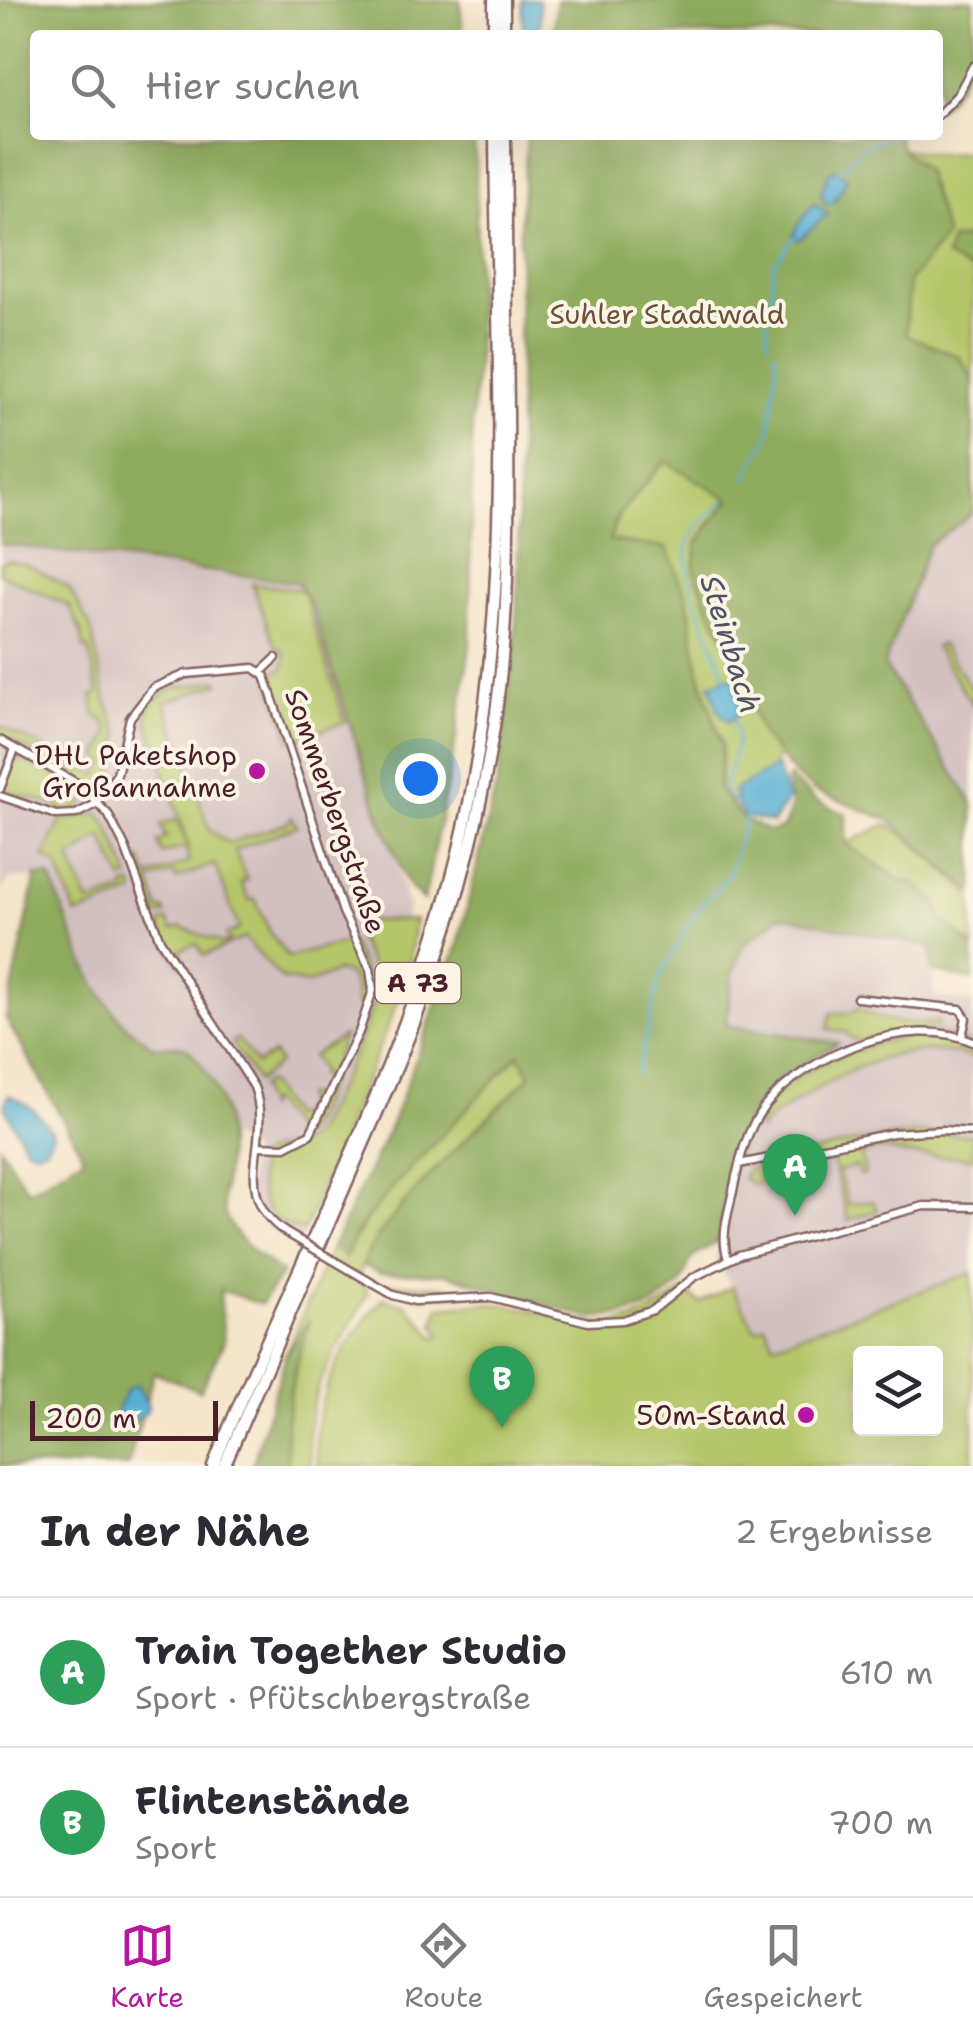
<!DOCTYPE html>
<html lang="de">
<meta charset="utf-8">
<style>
:root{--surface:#fff;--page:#f2f2f3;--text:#2b2b33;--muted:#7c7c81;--line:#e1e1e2;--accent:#b5179e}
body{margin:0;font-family:"Shantell Sans",sans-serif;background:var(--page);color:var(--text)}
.controls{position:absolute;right:30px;bottom:30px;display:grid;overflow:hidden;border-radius:10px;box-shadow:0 10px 40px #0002}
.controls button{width:90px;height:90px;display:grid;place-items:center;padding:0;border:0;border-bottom:2px solid var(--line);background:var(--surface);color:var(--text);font:50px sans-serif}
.scale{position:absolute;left:30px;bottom:25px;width:188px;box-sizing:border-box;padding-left:10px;border:5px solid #4a1f2b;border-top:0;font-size:28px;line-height:35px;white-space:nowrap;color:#4a1f2b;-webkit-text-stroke:8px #fcf5e5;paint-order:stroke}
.you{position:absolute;left:420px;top:778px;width:35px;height:35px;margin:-25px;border:8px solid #fff;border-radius:50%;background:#1a73e8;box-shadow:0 0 0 15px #1a73e833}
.badge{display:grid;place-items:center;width:65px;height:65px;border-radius:50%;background:var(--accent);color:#fff;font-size:32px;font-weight:700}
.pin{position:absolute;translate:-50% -82px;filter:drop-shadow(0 2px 5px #0008)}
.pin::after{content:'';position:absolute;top:52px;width:35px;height:30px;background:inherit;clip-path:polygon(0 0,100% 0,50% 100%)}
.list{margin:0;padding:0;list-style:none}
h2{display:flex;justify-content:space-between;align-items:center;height:130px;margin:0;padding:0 40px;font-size:42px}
h2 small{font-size:32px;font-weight:400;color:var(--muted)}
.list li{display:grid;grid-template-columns:65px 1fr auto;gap:30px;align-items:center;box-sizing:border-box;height:150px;padding:0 40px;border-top:2px solid var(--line)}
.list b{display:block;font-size:38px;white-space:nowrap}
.list p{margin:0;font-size:32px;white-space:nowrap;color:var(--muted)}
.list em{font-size:32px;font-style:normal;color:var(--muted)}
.icon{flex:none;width:55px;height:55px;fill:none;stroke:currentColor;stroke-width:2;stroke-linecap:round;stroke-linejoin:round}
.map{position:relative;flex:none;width:973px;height:1466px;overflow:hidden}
.search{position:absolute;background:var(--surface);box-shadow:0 10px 40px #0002;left:30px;right:30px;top:30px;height:110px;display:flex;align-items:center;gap:25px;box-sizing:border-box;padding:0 35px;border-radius:10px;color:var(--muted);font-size:38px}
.sheet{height:430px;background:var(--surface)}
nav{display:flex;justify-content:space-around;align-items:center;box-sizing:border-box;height:140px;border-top:2px solid var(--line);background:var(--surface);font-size:28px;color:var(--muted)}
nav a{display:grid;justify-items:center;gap:5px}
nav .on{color:var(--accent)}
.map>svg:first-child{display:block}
.industrial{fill:#d2bfc0}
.green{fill:#b4c669;stroke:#7f724a;stroke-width:2.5;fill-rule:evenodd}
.forest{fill:#8fab5d;stroke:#6c6544;stroke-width:2.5}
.water{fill:#57b0d4;stroke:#506880;stroke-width:2.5}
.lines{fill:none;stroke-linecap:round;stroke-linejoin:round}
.stream{stroke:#57b0d4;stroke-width:2.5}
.minor-casing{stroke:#866462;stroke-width:11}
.highway-casing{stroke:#866462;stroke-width:15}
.minor{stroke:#fff;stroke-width:6}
.highway{stroke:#fff;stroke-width:10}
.minor-bridge-casing{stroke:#866462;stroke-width:11;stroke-linecap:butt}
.minor-bridge{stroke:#fff;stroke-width:6}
.poi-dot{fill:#b5179e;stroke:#fcf5e5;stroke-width:4}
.labels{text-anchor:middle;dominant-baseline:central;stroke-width:8;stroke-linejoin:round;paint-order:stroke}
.shield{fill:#fcf5e5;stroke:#7f5f63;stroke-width:2.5}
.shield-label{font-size:25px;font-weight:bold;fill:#4a1f2b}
.park-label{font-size:28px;fill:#6a513e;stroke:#fcf5e5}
.poi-label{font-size:28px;fill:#4a1f2b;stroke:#fcf5e5;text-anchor:end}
.street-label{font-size:28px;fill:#4a1f2b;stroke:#fcf5e5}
.water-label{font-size:30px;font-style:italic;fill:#4f5266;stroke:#fcf5e5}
</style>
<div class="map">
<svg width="973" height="1466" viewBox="0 0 973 1466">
<rect width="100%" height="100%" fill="#fcf5e5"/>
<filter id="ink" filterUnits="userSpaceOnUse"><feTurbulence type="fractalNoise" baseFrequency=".01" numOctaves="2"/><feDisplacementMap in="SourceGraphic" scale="20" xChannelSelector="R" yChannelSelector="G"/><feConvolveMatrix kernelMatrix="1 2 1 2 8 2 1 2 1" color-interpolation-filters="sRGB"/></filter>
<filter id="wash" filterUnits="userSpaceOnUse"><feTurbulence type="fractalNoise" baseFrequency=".0048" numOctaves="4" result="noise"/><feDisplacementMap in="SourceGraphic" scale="40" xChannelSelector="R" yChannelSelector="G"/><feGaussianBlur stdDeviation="2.25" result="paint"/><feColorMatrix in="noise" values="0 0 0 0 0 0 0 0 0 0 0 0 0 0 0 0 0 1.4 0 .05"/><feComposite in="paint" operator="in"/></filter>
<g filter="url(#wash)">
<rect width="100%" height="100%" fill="#f4e3c7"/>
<path class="industrial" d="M973,513V802L885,665L929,546Z
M0,545L311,587L365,744L408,909L388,991L298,1250L263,1223L253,1207L247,1187L251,1151L224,1132V1103L219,1089L189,1048L154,1047L124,1025L103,994L75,944L52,876L10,879L0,892Z
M781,915L932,947L933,996L972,1002L973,1280L773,1344L755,1329L716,1258L734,1163L751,1115L769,1087L837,1044L726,1025L733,973L744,945Z"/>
<path class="green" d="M902,149L940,154L973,151V241L968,238L946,257L973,272V380L960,357L906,336L909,281L945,235Z
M665,461L731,500L709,524L694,569L708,606L729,646L762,735L780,757L774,761L776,766L734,791L737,798L731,803L719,789L722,745L699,672L687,597L667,549L608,541L619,515Z
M8,560L28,565L69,588L91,628L106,700L120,736L114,773L102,788L90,786L69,769L71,762L98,775L106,762L98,757L109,734L105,721L95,716L92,696L98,694L89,649H84L81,632L69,606L0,574V563Z
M252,584L297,589L304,594L345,722L291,741L270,680L276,671L283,669L286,654L275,645Z
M941,644L973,691V706L935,647Z
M218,680L220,683L165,702L210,831L229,843L287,823L292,817L297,826L235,850L247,881L241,883L249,900L255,899L271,934L288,957L350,941C363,965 370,980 363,1008L355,1003L356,990L349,975L338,971L308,984L282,979L244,938L203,956L197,943L180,950L185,962L180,965L164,939L160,923L168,920L172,930L181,927L223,944L229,941L226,935L239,929L215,864L176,879L174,873L150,881L159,910L164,909L166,914L154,917L136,863L141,859L148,877L189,862L185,847L162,854L158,842L166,838L161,825L176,819L190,850L147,719L149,705L170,689Z
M0,726L65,759L62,764H56L0,735Z
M24,759L60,776L85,797L84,804L73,810L59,811V806L8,792L5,786C6,773 11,762 24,759Z
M93,813H98L107,823L130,877L123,880L102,836L70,859L89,903L126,891L125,886L132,884L135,893L76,915L57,865L44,857L61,820H71Z
M887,824L918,846L972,895L973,947L942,919L936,902L913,883L903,882L846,844Z
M415,920L408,977L304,1231C262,1223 256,1195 259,1157C272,1145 294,1153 313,1136C328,1104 377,1016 376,986C376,964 357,948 356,928L368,921Z
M858,1008C884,1024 908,1025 938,1021V1027L855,1041L845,1032L828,1029L831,1013H851Z
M922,1033H943L973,1044V1058C900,1032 827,1081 768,1120L761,1130L757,1126C779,1064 866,1046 922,1033Z
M343,1036C335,1062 321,1114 303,1134H297L270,1101L266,1108L260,1087L267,1082L292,1117L305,1108L304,1096L318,1094L324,1082L319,1075L322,1072L312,1056Z
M237,1038L256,1064L273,1054L279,1063L257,1082L232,1043Z
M519,1054L530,1076C500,1106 359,1238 361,1272C361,1279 366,1288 368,1294C336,1355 299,1393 311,1466H288C283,1412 293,1374 309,1323L284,1357L333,1245L345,1257C378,1187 464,1111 519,1054Z
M922,1133L973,1135V1158L915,1155L877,1149L861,1153L865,1174L859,1175L856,1166L839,1171L848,1204L873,1201L877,1211L848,1220L832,1161L752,1185L743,1177L747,1170L757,1165L856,1142Z
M972,1273L973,1466H318C308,1402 342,1344 384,1298L408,1306L436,1338L441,1334L434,1325L439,1307C457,1306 476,1303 494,1304C581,1311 601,1354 685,1290L699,1303L732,1287L755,1329L765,1325L774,1344ZM860,1354H936V1428H860Z
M384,1284L440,1286L478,1293L418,1297Z"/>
<path class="forest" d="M0,0H460L463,35H35V135H473L476,164L478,355L472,420L470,646L454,750L424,901L408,885L380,818L313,610L298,583L0,544Z
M557,0H973C973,46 973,77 938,108V35H553Z
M527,135H897L902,149L925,170L946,236L909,281L906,335L960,357L973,380V513L929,545L884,665L973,803V892L889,820L815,791L794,774L762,735L729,646L708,606L694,569L697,543L730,499L665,461L619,514L609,540L666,548L687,597L699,672L722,745L719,789L742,818L770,832L784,827L792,806L787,783L789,777L816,801L846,814V844L903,882L913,883L936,902L942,919L973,947V980L932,971L931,947L781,915L744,945L733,973L726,1025L838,1043C817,1057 790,1069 771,1086C737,1115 725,1198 718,1241L691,1259L681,1284L651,1307L622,1315L589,1318L446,1274L380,1273L363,1265C378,1216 490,1117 530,1076L519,1054L393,1187L358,1230L345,1258L333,1245L393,1120L458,945L498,778L514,652L518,584L520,228Z
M968,238L973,241V272L946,257L951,240Z
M36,876L51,877C69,926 87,983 123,1023C132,1032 144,1040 154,1047C186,1045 185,1042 204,1069C226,1099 229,1129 226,1165C225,1184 219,1200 227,1219C239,1244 261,1258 282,1273L261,1304L220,1290L224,1342L200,1391L154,1372L128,1466H0V1146L28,1191L84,1157L6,1019Z
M310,1318C294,1370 282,1410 288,1466H252L286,1354Z"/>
<path class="water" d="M522,0H539L541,35H523Z
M835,169L847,178L834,203L826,204L821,194L829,173Z
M814,203L828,214L799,240L793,237L797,226Z
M726,678H734L740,713L728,722L718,710L710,684Z
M776,766L788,799L773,823L744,816L734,801L737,798L733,791Z
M8,1095C30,1103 40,1115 53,1134L46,1148L36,1151L26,1148L4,1106Z
M137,1385L148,1405L146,1413L128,1423L120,1420L117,1411L127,1389Z"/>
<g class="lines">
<path class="stream" d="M972,82L973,79
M838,172L863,146L894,135
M768,343L766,304L771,298L773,265L795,236
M745,480L769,435L777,366L775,352
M726,500C713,512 695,524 689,542C678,578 715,642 726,679
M734,721L738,740L724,789L734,802
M637,1074L660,977L693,916L729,874L747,814"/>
</g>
</g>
<g filter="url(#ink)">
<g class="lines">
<g class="minor-casing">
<path id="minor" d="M938,115L958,94L973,66
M261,672L276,658
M0,740L77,783L108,814L125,847L160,940L254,1087C274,1141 227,1192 285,1232
M0,789L15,749
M0,796L56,815L76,814L94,805L117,774L130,718L153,688L186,674L254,668L265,676L343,912L370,969L373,990L359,1032L310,1134L285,1147L258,1146
M857,998L960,1009L966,1018L962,1037
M739,1164L893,1133L943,1130L973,1132
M728,1259C720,1236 728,1214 733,1191C739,1162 746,1129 765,1106C807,1054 910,1013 973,1042
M367,1280L393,1295L415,1301L491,1297L588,1322L623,1320L653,1310L694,1277L739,1255L924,1206L973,1207"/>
</g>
<g class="highway-casing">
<path id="highway" d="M494,0V35
M504,0V35
M213,1466C296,1262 407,1065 459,849C515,616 497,373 495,135
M224,1466L398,1064C439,963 472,859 490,751C510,638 509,523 508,409C507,318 506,226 505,135"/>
</g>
<use href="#minor" class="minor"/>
<use href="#highway" class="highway"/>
<g class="minor-bridge-casing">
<path id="minor-bridge" d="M285,1232L367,1280"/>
</g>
<use href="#minor-bridge" class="minor-bridge"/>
</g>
</g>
<g class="poi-dot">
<circle cx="257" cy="771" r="10"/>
<circle cx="806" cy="1415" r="10"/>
</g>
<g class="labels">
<rect class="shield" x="375.5" y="963" width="85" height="40" rx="8"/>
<g class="shield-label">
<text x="418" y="983">A 73</text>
</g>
<g class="park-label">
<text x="667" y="314">Suhler Stadtwald</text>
</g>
<g class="poi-label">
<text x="237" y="755">DHL Paketshop<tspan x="237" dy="32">Großannahme</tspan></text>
<text x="786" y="1415">50m-Stand</text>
</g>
<g class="street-label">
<text transform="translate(336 811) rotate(71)">Sommerbergstraße</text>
</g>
<g class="water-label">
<text transform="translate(731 644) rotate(73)">Steinbach</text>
</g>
</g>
</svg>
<div class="controls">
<button><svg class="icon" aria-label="layers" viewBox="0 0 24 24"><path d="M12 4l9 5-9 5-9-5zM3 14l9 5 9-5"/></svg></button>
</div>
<div class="scale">200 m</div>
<div class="you"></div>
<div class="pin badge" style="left:795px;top:1216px;background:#2e9e5b">A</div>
<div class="pin badge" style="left:502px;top:1428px;background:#2e9e5b">B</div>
<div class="search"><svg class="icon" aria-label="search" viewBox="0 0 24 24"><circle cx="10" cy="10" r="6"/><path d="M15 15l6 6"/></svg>Hier suchen</div>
</div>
<section class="sheet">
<h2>In der Nähe<small>2 Ergebnisse</small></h2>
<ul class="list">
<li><span class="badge" style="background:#2e9e5b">A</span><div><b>Train Together Studio</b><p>Sport · Pfütschbergstraße</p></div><em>610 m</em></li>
<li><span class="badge" style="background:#2e9e5b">B</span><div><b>Flintenstände</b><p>Sport</p></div><em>700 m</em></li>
</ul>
</section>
<nav>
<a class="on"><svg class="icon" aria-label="map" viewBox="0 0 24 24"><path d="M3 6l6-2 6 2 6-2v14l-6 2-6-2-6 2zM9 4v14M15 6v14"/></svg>Karte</a>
<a><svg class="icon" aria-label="directions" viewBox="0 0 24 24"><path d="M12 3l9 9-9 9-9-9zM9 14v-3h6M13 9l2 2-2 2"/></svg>Route</a>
<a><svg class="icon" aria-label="saved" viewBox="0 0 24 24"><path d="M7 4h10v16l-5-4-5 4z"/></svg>Gespeichert</a>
</nav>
